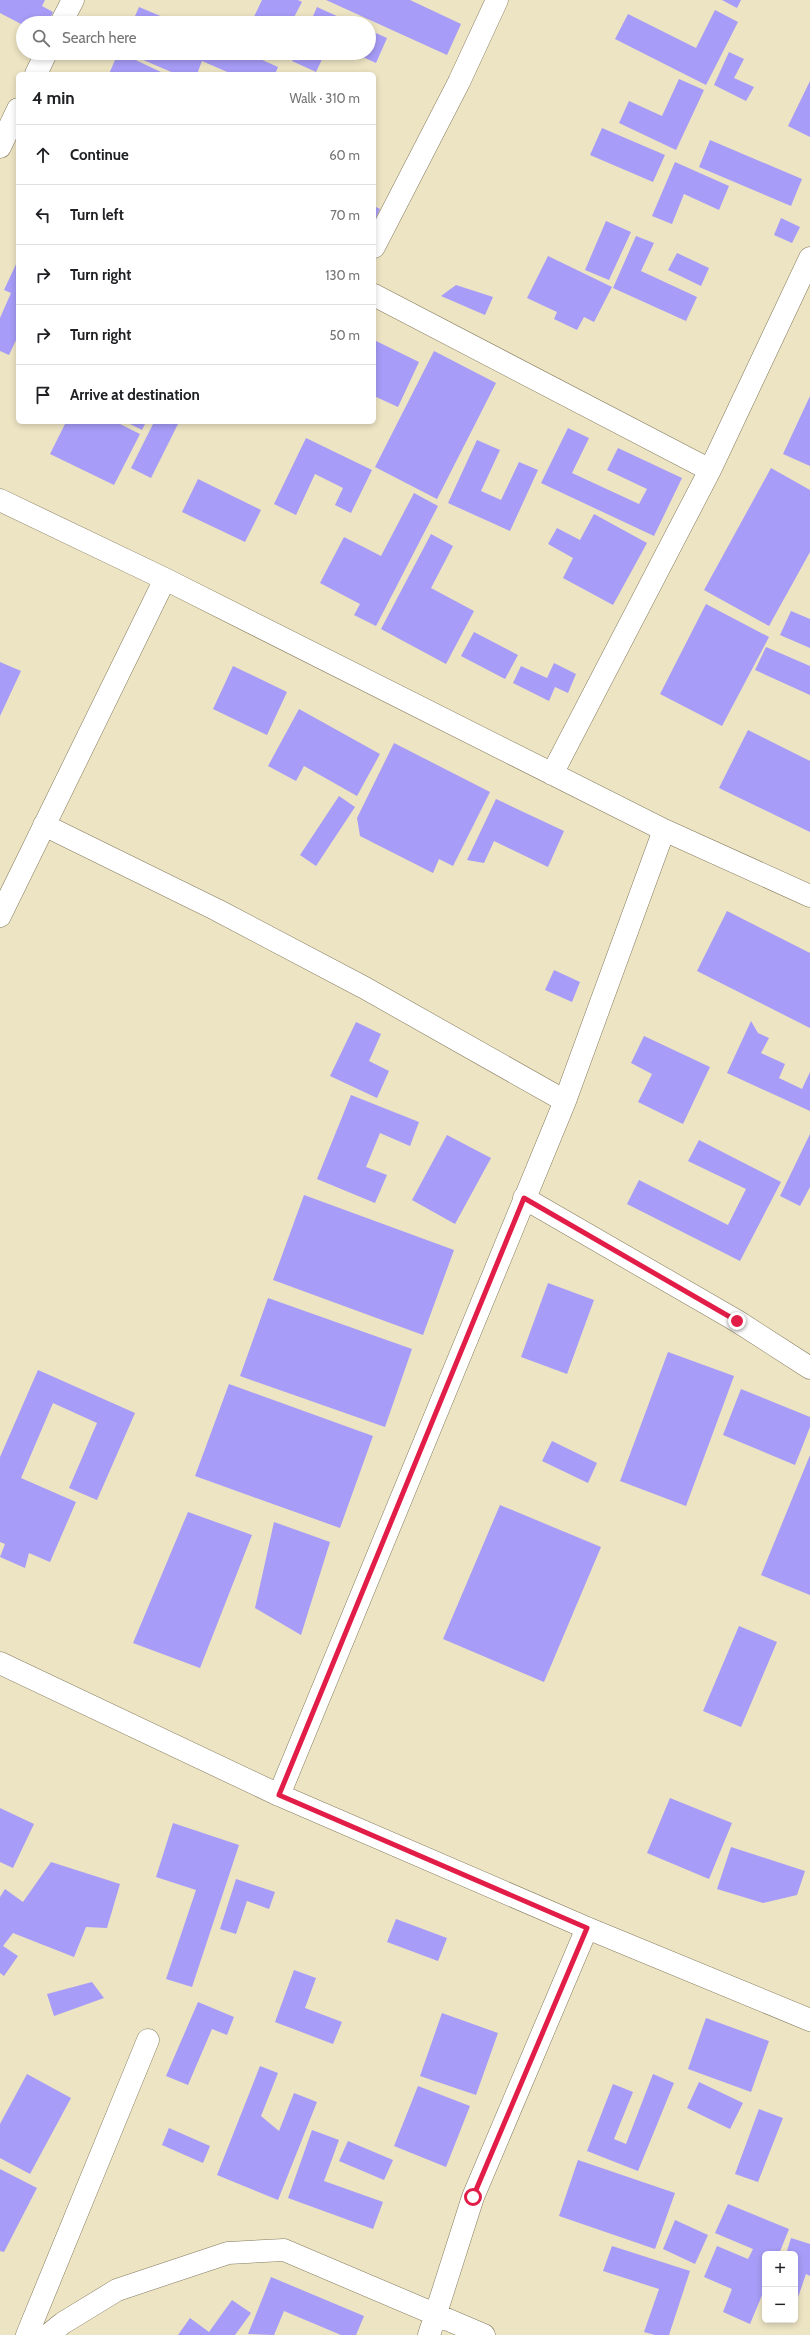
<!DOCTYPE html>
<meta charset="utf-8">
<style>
:root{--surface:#fff;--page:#f6f6f6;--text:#202124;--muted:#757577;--line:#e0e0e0}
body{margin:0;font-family:Cabin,sans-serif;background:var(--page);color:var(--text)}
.controls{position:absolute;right:12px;bottom:12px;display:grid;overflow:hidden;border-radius:6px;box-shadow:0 2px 6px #0003}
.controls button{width:36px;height:36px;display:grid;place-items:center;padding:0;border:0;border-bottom:1px solid var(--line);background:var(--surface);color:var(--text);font:20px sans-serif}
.stop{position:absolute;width:12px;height:12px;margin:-9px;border:3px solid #e11d48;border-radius:50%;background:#fff}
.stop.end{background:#e11d48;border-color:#fff;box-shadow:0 1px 4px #0008}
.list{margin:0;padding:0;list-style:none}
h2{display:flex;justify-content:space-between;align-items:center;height:52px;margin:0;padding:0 16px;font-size:17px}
h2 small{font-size:13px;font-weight:400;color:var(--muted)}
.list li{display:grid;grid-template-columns:26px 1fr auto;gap:12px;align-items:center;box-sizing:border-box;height:60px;padding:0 16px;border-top:1px solid var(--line)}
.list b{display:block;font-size:15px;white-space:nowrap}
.list em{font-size:13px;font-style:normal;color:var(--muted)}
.icon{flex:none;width:22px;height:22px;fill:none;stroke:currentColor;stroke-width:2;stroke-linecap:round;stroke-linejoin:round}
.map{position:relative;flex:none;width:810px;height:2335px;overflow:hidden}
.search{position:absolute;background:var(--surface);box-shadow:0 2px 6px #0003;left:16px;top:16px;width:360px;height:44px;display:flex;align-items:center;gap:10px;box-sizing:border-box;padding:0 14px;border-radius:22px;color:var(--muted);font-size:15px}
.panel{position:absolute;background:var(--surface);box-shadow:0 2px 6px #0003;left:16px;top:72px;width:360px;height:352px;border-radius:6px}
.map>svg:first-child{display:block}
.building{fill:#a79cf7}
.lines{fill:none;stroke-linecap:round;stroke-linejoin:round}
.minor-casing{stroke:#847b5e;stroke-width:23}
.minor{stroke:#fff;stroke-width:22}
.route{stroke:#e11d48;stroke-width:5}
</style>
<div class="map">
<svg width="810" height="2335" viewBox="0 0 810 2335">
<rect width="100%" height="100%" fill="#ede4c3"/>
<path class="building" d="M0,0H45L42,6L53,12L48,23H23V25L0,13Z
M262,0H298L302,2L291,23H251Z
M326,0H410L461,24L447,55Z
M722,0H741L737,8Z
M139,7L177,23H132Z
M317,7L352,23H310Z
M715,10L738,22L706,85L615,39L628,14L696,48Z
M369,30L387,38L376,63L354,53H369Z
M729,52L744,59L734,78L754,87L746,101L714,85Z
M118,53H121L165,74H109Z
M127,53H247L278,67L275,74H232L202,61L197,74H176Z
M296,53H325L316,72L292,61Z
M679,79L704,90L676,150L619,123L629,101L662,116Z
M810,81V137L788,126Z
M602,128L665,155L653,182L590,155Z
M710,140L802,179L791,206L699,167Z
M675,162L729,186L719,210L684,194L672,224L652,216Z
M374,206L380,209L374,222Z
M781,218L800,227L792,243L774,235Z
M606,221L631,232L609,280L585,270Z
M636,236L654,243L641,271L697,297L686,321L613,288Z
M677,253L709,268L701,286L668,270Z
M548,256L612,287L594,322L584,317L577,330L554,319L557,312L527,298Z
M18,260V336L9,355L0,351V318L11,293L4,290Z
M456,285L493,297L485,315L441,296Z
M374,340L419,362L398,407L374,396Z
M434,351L496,383L437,499L375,467Z
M810,396V466L783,454Z
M66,422H116L140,434L114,485L50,454Z
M126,422H146L142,430Z
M154,422H179L151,478L131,468Z
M568,428L589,438L572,473L639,504L647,489L607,470L618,448L682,478L654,536L541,483Z
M306,438L372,470L351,513L335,505L343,488L315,474L296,515L274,504Z
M477,440L500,450L481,491L501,500L519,462L538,470L510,531L448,503Z
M771,468L810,490V552L769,626L704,590Z
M198,479L261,510L245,542L182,512Z
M414,493L438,506L376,626L354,615L360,604L320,583L344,537L381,556Z
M594,514L647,543L613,605L563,578L573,558L548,544L557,528L580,540Z
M431,534L453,546L431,588L474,611L446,664L381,629Z
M706,604L769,637L722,726L660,694Z
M791,611L810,619V648L780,635Z
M474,632L518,655L505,679L461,656Z
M766,647L810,666V695L755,670Z
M0,662L21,671L0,716Z
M554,663L576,674L568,693L555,687L549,701L513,683L521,666L547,678Z
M233,666L287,692L267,735L213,709Z
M299,709L380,754L357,796L304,766L296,781L268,766Z
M748,730L810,761V832L719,788Z
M394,743L490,792L453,866L439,859L433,873L360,836L357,818Z
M339,796L355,807L316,866L300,855Z
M496,799L564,831L548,867L494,841L484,863L467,860Z
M727,911L810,953V1028L697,971Z
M554,970L580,982L572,1002L545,990Z
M751,1021L758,1033L769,1038L761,1053L785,1064L779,1078L802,1089L810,1072V1111L727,1073Z
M356,1022L381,1034L369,1061L389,1071L377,1098L330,1076Z
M644,1036L710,1067L683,1124L638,1102L652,1074L631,1063Z
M351,1095L419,1122L410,1146L380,1133L366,1167L387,1175L375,1203L317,1179Z
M810,1134V1187L800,1206L780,1196Z
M447,1135L491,1158L455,1224L412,1200Z
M699,1140L781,1182L740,1261L627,1204L639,1180L728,1225L746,1189L688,1161Z
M304,1195L454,1250L423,1335L273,1280Z
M548,1283L594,1300L567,1374L521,1357Z
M268,1298L412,1349L385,1427L240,1376Z
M668,1352L734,1376L686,1506L620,1481Z
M38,1370L135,1413L97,1500L69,1488L97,1423L53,1403L21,1478L76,1502L50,1562L29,1553L25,1568L0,1557L5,1544L0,1542V1457Z
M229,1384L373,1436L340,1528L195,1476Z
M741,1389L810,1417V1427L795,1465L723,1435Z
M552,1441L597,1463L588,1483L542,1461Z
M810,1455V1595L761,1575Z
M500,1505L601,1547L544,1682L443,1639Z
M188,1512L252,1535L200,1668L133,1643Z
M274,1522L330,1542L301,1635L255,1608Z
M739,1626L777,1642L741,1727L703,1711Z
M670,1798L732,1823L709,1879L647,1853Z
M0,1808L34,1824L13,1868L0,1862Z
M173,1823L239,1845L192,1987L166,1979L196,1890L156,1877Z
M731,1847L805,1871L797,1895L763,1903L717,1889Z
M51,1862L120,1884L107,1928L86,1927L74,1957L13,1933L3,1946L18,1956L4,1976L0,1973V1897L5,1889L23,1902Z
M236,1879L275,1892L269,1909L247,1901L236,1934L220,1929Z
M396,1919L447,1938L438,1961L387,1942Z
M294,1970L316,1978L305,2008L342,2022L333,2044L275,2022Z
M92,1982L104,1998L54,2016L47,1994Z
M198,2002L234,2017L227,2035L212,2029L188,2085L166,2076Z
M442,2013L498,2033L476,2095L420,2076Z
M706,2018L769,2041L751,2092L688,2069Z
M260,2066L278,2073L261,2116L279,2131L294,2093L317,2102L278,2200L217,2175Z
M27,2074L71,2098L30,2174L0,2158V2124Z
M653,2074L674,2083L638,2171L587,2151L613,2084L633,2092L614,2139L626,2144Z
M699,2082L743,2103L730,2129L687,2108Z
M418,2086L470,2106L446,2167L394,2146Z
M759,2109L783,2118L758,2182L735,2174Z
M169,2128L210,2146L203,2163L162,2145Z
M312,2130L339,2140L324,2181L383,2202L373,2229L288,2198Z
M348,2141L393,2160L384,2180L339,2161Z
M578,2160L675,2193L655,2249L559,2216Z
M0,2169L37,2188L4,2252L0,2251Z
M728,2204L789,2229L779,2254H765V2288L750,2324L723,2312L732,2289L704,2277L717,2246L748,2259L753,2249L715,2233Z
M675,2220L708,2235L695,2264L663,2249Z
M791,2238L810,2244V2276L806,2274L795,2306V2254H786Z
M612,2246L690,2271L669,2335H655L644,2332L659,2289L603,2271Z
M271,2277L364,2316L356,2335H341L284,2311L274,2335L248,2334Z
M232,2300L251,2313L235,2335H178L190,2318L209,2332Z"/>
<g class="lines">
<g class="minor-casing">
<path id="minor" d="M61,23L73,0
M36,74L46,53
M0,147L18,109
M374,247L459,82L497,0
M374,295L710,470
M0,500L165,579L664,830L810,896
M552,774L710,470L810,258
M44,825L217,910L365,988L565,1101
M0,916L165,579
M524,1198L737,1321L810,1368
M0,1663L279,1795L587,1928L810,2020
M279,1795L565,1101L664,830
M27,2335L148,2040
M48,2335L63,2323L117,2290L228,2253L284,2250L484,2335
M429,2335L473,2197L587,1928"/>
</g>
<use href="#minor" class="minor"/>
</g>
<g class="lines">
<path class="route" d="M473,2197L587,1928L279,1795L524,1198L737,1321"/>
</g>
</svg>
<div class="controls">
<button>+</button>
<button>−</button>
</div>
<div class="stop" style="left:473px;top:2197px"></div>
<div class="stop end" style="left:737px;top:1321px"></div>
<div class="search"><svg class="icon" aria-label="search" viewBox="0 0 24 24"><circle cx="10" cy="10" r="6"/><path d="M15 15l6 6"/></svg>Search here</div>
<section class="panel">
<h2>4 min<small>Walk · 310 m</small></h2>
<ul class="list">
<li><svg class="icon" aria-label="ahead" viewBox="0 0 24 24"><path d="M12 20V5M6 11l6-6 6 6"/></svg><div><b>Continue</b></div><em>60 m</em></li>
<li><svg class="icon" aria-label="left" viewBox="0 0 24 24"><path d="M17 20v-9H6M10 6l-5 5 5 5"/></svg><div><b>Turn left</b></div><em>70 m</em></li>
<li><svg class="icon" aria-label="right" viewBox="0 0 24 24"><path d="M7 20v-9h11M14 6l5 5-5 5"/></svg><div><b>Turn right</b></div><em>130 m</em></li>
<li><svg class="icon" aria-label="right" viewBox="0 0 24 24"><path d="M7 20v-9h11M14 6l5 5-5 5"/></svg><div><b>Turn right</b></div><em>50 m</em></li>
<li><svg class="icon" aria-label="arrive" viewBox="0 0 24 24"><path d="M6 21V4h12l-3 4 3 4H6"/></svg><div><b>Arrive at destination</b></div></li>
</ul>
</section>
</div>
